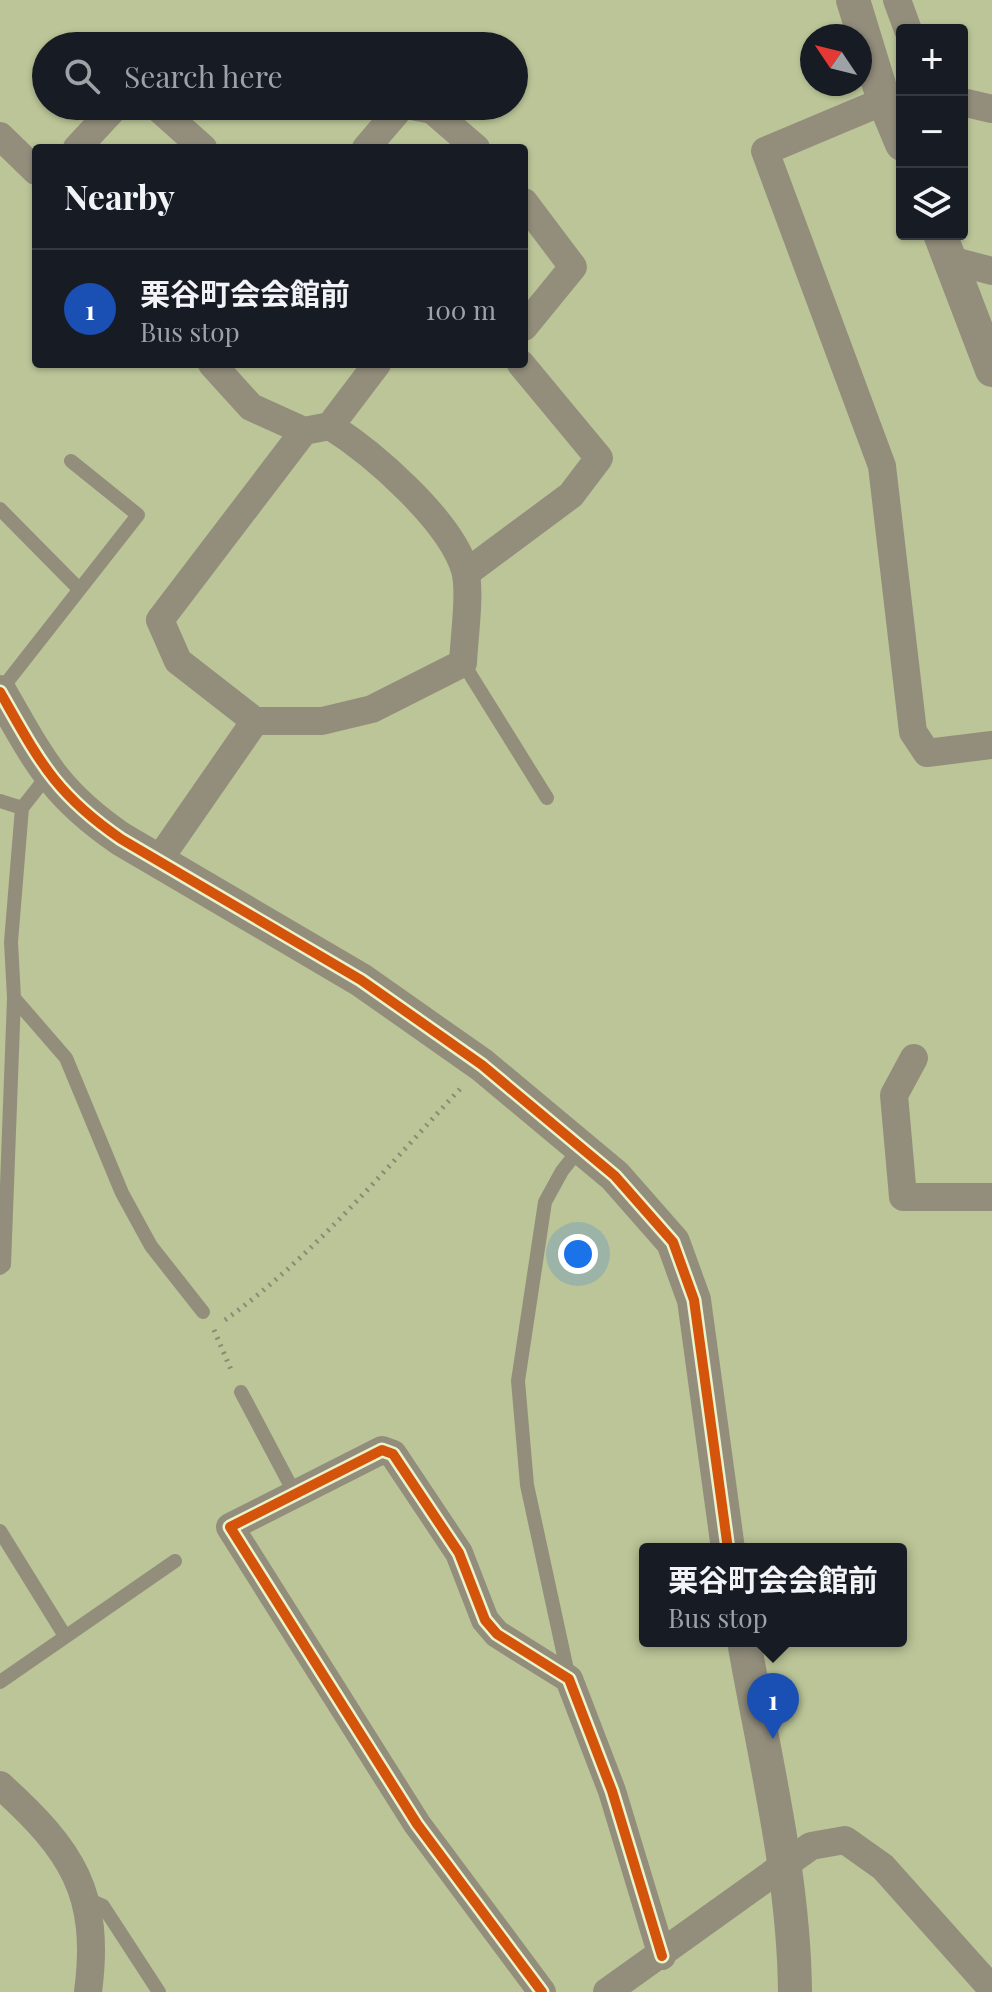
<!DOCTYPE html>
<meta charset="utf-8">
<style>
:root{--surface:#171b24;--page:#242831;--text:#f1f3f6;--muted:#9ea1a6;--line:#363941;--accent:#adb0a1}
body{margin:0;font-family:"Playfair Display","Noto Sans JP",serif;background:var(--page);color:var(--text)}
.controls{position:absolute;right:24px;top:24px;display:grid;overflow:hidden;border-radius:8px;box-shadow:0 2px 6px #0004}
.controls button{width:72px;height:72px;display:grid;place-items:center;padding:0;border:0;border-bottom:2px solid var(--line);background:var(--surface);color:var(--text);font:40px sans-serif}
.compass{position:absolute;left:800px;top:24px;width:72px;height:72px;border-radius:50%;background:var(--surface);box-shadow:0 2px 6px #0004;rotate:305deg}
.you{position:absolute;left:578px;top:1254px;width:28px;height:28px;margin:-20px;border:6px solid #fff;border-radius:50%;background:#1a73e8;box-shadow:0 0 0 12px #1a73e833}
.badge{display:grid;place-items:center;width:52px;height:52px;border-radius:50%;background:var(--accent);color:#fff;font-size:26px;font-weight:700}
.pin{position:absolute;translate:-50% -66px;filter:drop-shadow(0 2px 4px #0008)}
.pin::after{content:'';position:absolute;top:42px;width:28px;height:24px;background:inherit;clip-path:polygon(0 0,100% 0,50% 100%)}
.popup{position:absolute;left:639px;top:1543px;width:268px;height:104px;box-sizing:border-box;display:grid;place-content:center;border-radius:8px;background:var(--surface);filter:drop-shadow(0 2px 6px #0005);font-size:26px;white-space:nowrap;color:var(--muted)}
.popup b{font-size:30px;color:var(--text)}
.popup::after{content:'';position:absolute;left:50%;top:100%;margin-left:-16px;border:16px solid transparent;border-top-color:var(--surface)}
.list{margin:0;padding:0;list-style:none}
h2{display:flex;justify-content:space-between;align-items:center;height:104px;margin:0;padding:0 32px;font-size:34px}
h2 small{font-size:26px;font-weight:400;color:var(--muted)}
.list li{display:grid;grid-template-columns:52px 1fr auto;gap:24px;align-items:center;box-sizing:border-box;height:120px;padding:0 32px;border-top:2px solid var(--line)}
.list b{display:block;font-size:30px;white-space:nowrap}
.list p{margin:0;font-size:26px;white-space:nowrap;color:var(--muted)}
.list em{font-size:26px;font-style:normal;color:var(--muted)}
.icon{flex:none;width:44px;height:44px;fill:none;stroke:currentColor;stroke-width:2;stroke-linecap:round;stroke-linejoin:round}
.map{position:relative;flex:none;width:992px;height:1992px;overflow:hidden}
.search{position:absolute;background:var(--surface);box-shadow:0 2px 6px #0004;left:32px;top:32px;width:496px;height:88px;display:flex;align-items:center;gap:20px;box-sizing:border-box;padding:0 28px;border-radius:44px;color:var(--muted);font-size:30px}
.panel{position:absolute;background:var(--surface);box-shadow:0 2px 6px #0004;left:32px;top:144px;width:496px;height:224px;border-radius:8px}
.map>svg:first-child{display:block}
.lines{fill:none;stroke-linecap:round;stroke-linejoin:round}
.path{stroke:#8c8a74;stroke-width:5;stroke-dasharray:2 6;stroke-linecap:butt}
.service{stroke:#938e7c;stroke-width:14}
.minor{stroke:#938e7c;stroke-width:28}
.tertiary{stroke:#938e7c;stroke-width:34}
.cycleway-casing{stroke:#eaf3cc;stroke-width:15}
.cycleway{stroke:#d4540c;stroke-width:10}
</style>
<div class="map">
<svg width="992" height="1992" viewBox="0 0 992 1992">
<rect width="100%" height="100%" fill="#bcc598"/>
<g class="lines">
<path class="path" d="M225,1320C314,1256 385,1169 460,1089
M214,1330L232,1372"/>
<path class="service" d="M0,509L78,588
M463,663L547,798
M0,691L138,515L71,461
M0,801L22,808
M14,998L66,1058L122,1193L151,1246L203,1312
M0,1268L4,1265L14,998L11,942L22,808L48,775
M241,1392L295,1494
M0,1531L65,1636
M569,1679L527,1485L518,1381L545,1202L562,1171L581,1147
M0,1682L175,1561
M87,1899L103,1906L159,1992"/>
<path class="minor" d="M897,0L908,30
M884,101L765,151L882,466L913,732L927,753L992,745
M962,102L992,109
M156,106L203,148
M412,106L432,110L476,148
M0,136L36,171
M77,148L116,106
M366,148L402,106
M524,202L573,267L524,327
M950,260L992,271
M212,364L251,407L304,431
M330,426C373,453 450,520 465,570C471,592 464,638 463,663L372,709L322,721H255L178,661L160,620L304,431L330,426L377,364
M466,573L571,495L599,458L521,364
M158,861L255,721
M914,1058L894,1095L903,1197H992
M0,1785C72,1850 101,1893 88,1992
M542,1992L417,1824L230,1527L382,1450L393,1454L459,1553L485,1620L497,1634L569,1679L612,1791L662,1956
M607,1992L811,1846L845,1840L883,1867L992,1989"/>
<path class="tertiary" d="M853,0L884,101L902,144
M940,234L992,370
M0,692C39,760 54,793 121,839L361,980L482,1065L615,1176L673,1242L694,1300L728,1549
M744,1641C764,1756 794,1875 795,1992"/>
<g class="cycleway-casing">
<path id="cycleway" d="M0,692C39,760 54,793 121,839L361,980L482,1065L615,1176L673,1242L694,1300L728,1549
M542,1992L417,1824L230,1527L382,1450L393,1454L459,1553L485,1620L497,1634L569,1679L612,1791L662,1956"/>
</g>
<use href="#cycleway" class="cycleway"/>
</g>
</svg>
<div class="controls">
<button>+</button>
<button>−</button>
<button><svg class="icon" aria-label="layers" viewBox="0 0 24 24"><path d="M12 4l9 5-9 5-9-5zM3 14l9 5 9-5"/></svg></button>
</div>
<svg class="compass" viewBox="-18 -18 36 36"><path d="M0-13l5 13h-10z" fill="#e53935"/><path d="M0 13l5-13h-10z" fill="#9ea1a6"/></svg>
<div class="you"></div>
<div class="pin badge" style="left:773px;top:1739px;background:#1a4fb4">1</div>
<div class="popup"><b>栗谷町会会館前</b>Bus stop</div>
<div class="search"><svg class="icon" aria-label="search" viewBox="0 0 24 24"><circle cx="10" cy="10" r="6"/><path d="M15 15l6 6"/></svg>Search here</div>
<section class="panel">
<h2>Nearby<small></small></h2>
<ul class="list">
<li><span class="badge" style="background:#1a4fb4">1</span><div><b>栗谷町会会館前</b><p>Bus stop</p></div><em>100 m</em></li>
</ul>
</section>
</div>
